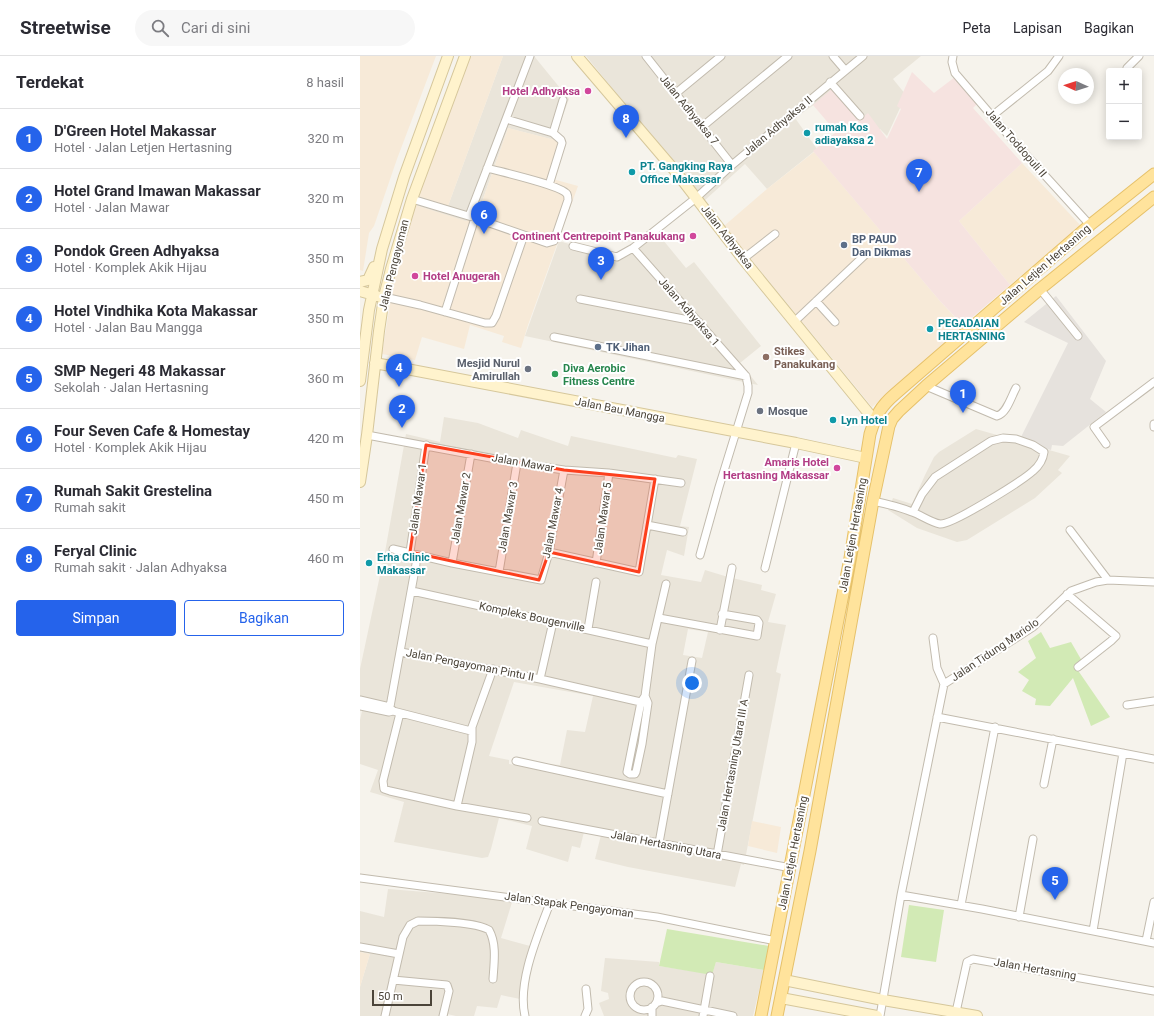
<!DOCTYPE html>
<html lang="id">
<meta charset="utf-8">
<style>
:root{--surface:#fff;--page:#f7f7f7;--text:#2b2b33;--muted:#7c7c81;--line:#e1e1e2;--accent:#2563eb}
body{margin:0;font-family:Roboto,sans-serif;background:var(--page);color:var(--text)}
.controls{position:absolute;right:12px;top:12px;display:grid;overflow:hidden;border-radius:4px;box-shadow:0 2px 10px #0003}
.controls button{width:36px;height:36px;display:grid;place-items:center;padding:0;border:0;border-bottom:1px solid var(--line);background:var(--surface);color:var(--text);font:20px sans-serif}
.compass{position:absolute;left:698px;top:12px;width:36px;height:36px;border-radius:50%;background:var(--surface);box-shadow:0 2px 10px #0003;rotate:273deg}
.scale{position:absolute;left:12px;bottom:10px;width:60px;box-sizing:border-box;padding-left:4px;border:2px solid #4b4439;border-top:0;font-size:11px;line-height:14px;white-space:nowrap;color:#4b4439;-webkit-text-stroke:3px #fff;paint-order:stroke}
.you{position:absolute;left:332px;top:627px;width:14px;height:14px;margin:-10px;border:3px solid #fff;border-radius:50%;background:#1a73e8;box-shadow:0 0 0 6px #1a73e833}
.badge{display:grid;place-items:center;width:26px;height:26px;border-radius:50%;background:var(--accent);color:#fff;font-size:13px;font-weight:700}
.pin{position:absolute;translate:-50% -33px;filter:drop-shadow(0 1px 2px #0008)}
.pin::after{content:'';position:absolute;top:21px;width:14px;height:12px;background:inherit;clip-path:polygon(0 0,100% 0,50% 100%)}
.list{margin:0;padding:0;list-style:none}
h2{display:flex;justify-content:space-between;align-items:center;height:52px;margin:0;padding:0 16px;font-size:17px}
h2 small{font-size:13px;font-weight:400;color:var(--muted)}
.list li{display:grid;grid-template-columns:26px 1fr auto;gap:12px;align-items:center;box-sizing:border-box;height:60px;padding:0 16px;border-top:1px solid var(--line)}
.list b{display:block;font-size:15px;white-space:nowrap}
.list p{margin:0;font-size:13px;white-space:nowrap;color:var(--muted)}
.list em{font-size:13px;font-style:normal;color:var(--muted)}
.actions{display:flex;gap:8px;padding:12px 16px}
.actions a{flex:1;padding:9px 0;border:1px solid var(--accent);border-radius:4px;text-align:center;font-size:14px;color:var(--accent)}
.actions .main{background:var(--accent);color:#fff}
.icon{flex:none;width:22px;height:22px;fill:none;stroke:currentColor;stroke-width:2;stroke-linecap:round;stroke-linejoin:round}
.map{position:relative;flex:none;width:794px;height:960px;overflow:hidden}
header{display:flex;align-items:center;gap:24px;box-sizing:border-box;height:56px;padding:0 20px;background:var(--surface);border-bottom:1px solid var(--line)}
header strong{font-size:19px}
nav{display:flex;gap:22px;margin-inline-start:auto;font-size:14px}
.search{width:280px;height:36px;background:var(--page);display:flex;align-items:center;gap:10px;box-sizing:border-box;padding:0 14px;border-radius:22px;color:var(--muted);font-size:15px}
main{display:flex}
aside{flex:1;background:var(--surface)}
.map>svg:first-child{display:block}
.residential{fill:#eae5da;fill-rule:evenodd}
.commercial{fill:#f7ead8}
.industrial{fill:#e6e2dd}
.medical{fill:#f6e3e0}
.green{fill:#d2eab5}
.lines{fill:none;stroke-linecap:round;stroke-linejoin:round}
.street-casing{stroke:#c2bbae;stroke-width:9}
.secondary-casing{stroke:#d6c79b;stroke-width:12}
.primary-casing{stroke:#e6c16a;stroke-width:13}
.street{stroke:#fff;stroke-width:7}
.secondary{stroke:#fff3cd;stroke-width:10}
.primary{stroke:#ffe39c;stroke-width:11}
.marked{fill:#fc3f1d;fill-opacity:0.2;stroke:#fc3f1d;stroke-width:3;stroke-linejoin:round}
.hotel-dot{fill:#d1479c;stroke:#fff;stroke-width:1.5}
.culture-dot{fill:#0f9aa8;stroke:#fff;stroke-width:1.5}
.service-dot{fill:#5c6f8a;stroke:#fff;stroke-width:1.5}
.education-dot{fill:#8d6e63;stroke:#fff;stroke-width:1.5}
.worship-dot{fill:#6b7280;stroke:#fff;stroke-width:1.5}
.leisure-dot{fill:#2e9e5b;stroke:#fff;stroke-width:1.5}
.labels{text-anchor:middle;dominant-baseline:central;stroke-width:4;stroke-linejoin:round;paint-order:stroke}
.hotel-label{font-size:11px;font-weight:bold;fill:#b23c85;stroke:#fff;text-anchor:end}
.street-label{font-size:11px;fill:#4b4439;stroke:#fff}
.culture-label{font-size:11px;font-weight:bold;fill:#0d838f;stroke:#fff;text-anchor:start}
.service-label{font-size:11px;font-weight:bold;fill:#4e5e75;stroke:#fff;text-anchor:start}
.education-label{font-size:11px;font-weight:bold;fill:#785e54;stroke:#fff;text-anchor:start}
.worship-label{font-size:11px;font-weight:bold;fill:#5b616d;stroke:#fff;text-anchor:end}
.leisure-label{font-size:11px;font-weight:bold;fill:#27864d;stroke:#fff;text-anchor:start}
</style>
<header>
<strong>Streetwise</strong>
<div class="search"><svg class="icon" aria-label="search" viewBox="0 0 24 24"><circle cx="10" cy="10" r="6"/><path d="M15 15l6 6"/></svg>Cari di sini</div>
<nav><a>Peta</a><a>Lapisan</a><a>Bagikan</a></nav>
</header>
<main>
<aside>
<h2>Terdekat<small>8 hasil</small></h2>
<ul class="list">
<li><span class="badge">1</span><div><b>D'Green Hotel Makassar</b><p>Hotel · Jalan Letjen Hertasning</p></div><em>320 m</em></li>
<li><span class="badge">2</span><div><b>Hotel Grand Imawan Makassar</b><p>Hotel · Jalan Mawar</p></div><em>320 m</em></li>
<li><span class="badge">3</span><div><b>Pondok Green Adhyaksa</b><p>Hotel · Komplek Akik Hijau</p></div><em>350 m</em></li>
<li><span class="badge">4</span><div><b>Hotel Vindhika Kota Makassar</b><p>Hotel · Jalan Bau Mangga</p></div><em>350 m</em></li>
<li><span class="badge">5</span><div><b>SMP Negeri 48 Makassar</b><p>Sekolah · Jalan Hertasning</p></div><em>360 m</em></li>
<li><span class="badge">6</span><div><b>Four Seven Cafe &amp; Homestay</b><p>Hotel · Komplek Akik Hijau</p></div><em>420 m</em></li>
<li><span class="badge">7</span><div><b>Rumah Sakit Grestelina</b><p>Rumah sakit</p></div><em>450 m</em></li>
<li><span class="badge">8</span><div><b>Feryal Clinic</b><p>Rumah sakit · Jalan Adhyaksa</p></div><em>460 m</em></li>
</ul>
<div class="actions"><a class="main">Simpan</a><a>Bagikan</a></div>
</aside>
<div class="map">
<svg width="794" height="960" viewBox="0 0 794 960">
<rect width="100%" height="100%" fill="#f6f3ec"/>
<path class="residential" d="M143,0H174L209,43L194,84L148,72L118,157L106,166L55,149L58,140L88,150Z
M226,0H561L533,23L546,39L527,80L520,73L512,80L474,35L435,62L457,93L407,133L385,108L344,145Z
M294,173L326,212L334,206L401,290L380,307L398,329L165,280L199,185L230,194L259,197L277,188Z
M84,361L118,367L158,382L161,374L208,390L211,380L316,402L318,399L337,403L320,470L329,471L324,500L307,494L301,519L341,526L345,514L368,521L402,529L401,534L416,538L408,566L426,569L416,616L421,618L384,809L381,808L375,831L268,811L235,803L241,779L224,776L220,792L212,790L208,806L166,793L172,770L139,762L131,793L128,801L122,802L34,786L44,746L10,736L18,714L0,708V664L2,655L0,653V613L25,496L46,378L80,386ZM328,573L348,576L342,602L323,599ZM154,626L233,640L225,676L207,674L200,709L187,708L186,714L149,708V704L129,700Z
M616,373L710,400L698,414L702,417L675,442L607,484L597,486L557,472L528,454L533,442L552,448L565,419L574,401L579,396Z
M28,833L153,843L141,882L170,890L160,943L141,939L137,952L117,950L114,960H96L87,958L86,960H0V931L10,898L0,896V855L24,861Z
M245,902L299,906V910L352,918L356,906L404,914L393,960H244L239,947L249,943L248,937L241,935Z"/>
<path class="commercial" d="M0,0H76L37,103L14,170L9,177L3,215L0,214Z
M110,0H143L88,150L58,140Z
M148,72L199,85L189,122L218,130L168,269L161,292L142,286L144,280L110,269L104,293L62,281L55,304L22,298L33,229L55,149L106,165L118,157Z
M454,96L580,245L605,272L512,351L364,170L407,133Z
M662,107L721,170L650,229L599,165Z
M392,765L421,771L417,797L388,790Z
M0,896L10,898L0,931Z"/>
<path class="industrial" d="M696,240L746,305L730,343L746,356L703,390L692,389L691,394L659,385L708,287L664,266Z"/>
<path class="medical" d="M552,16L574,37L595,21L617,48L613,52L662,107L599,165L650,229L603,269L580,245L453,95L476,76L453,49L472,33L500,64L508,57L527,83L541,53L537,50Z"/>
<path class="green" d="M681,576L690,592L711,586L722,605L717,613L750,661L731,670L713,622L690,650L675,649L676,643L662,635L669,624L658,616L676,602L668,585Z
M549,849L584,854L576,906L541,901Z
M307,873L409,890L404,914L356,906L352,919L299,910Z"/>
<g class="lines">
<g class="street-casing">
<path id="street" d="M286,0L372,109
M473,0L485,14
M593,0L592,6L595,17L650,81L730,169
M767,12L779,0
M470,26L500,60
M315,38L361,0
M632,60L688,15L699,0
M146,63L193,77L201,84L202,87L189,129
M343,70L428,0
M193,77L203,44
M52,143L115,162L187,187L194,185L208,144C208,141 208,140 207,138C200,129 141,116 127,112
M109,160L170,0
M213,190L257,201L273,192L336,142L372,109L503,0
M273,192L386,320L388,330V337L359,431L340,499
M383,203L415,178
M680,233L718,280
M24,241L60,249L125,267H132L136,260L164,179
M220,243L339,266
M456,245L475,266
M85,256L115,162
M434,266L506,198
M194,281L386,320
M566,330L637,360C647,357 651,341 656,332
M794,368V371
M7,379L157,407L204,414L249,417L321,427
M746,388L734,371L794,326
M513,445C527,448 540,451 552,456C561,459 570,466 580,468C592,469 662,425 673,415C679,410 683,404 684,396L673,389L656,383L643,382L631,385L575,421L562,438L553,456
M287,469L323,476
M710,474L748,524
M33,493L92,507L181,524L189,496L204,414
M50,496L66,389
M189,496L279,516L295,423
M92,507L111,398
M236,507L249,417
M405,512L436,387
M139,516L157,407
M52,535L292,588
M707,538L756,580L751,585L718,611
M299,562L397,580L399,567L397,564L362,558
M228,573L236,526
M360,574L372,512
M41,596L180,623L285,647
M180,623L193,566
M584,628L673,571L711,535L736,526L748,524L794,526
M285,640L288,647L282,688L276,716L275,718H270L267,716L281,646L285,640L292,588L306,528
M0,644L30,651L33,655L111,675
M767,649L794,645
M0,650L29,656L33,655
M29,656L56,508
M40,657L23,725L24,733L30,735L97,750L167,762
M577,661L794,703
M156,705L308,738
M684,728L693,683
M97,750L112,686V671L133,613
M182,765L431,812
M299,787L332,605
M357,799L389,619
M0,822L297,861L416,885
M541,839L622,853L794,887
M601,849L635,671
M659,861L673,783
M733,875L763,697
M786,885L794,846
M0,891L39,898
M33,924L87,929L89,935L83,960
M270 940a14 14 0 1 1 28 0a14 14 0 1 1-28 0Z
M296,947L302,945L373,960
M596,956L607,906L613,903L794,935
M25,960L43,881L50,869L58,865C74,865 116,866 129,874C137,888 134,907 133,923
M165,960C157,926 178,879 190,847
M225,960L228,953L226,933
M292,960V951
M343,960L350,920
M520,960L541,839L584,628L577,612L573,582"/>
</g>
<g class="secondary-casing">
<path id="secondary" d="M217,0L316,116L383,203L515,365
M0,226L8,224L14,211
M0,235L17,240
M15,307L436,387L506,402
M0,325L9,254L22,193L44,121L88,0
M0,426L7,379L19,275L24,241L31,213L52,143L105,0
M424,924L523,944L617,960
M421,942L517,960"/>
</g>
<g class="primary-casing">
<path id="primary" d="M401,960L490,502L510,378C516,359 520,351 535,338L730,169L794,118
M417,960L450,795L513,445L529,370L532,363L539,355L566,330L680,233L794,141"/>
</g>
<use href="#street" class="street"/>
<use href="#secondary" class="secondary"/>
<use href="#primary" class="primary"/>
</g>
<path class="marked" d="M66,389L204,414L295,423L279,516L189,496L179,524L50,496Z"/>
<g class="hotel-dot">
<circle cx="228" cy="35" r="4"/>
<circle cx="333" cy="180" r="4"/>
<circle cx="55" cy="220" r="4"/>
<circle cx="477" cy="412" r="4"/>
</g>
<g class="culture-dot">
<circle cx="447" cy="77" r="4"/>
<circle cx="272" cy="116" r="4"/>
<circle cx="570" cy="273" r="4"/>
<circle cx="473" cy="364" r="4"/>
<circle cx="9" cy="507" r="4"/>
</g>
<g class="service-dot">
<circle cx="484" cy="189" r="4"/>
<circle cx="238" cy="291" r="4"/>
</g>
<circle class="education-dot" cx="406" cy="301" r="4"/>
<g class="worship-dot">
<circle cx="168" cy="313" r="4"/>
<circle cx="400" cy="355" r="4"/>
</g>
<circle class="leisure-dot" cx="195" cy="318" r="4"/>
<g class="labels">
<g class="hotel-label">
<text x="220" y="35">Hotel Adhyaksa</text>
<text x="325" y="180">Continent Centrepoint Panakukang</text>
<text x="63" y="220" text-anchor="start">Hotel Anugerah</text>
<text x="469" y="406">Amaris Hotel<tspan x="469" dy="13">Hertasning Makassar</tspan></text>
</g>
<g class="street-label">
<text transform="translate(329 54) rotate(51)">Jalan Adhyaksa 7</text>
<text transform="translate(418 70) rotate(-40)">Jalan Adhyaksa II</text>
<text transform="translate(656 87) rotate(49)">Jalan Toddopuli II</text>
<text transform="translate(367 181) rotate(52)">Jalan Adhyaksa</text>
<text transform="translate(34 209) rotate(-76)">Jalan Pengayoman</text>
<text transform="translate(685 209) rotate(-41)">Jalan Letjen Hertasning</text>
<text transform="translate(329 256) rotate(49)">Jalan Adhyaksa 1</text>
<text transform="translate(260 354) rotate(11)">Jalan Bau Mangga</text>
<text transform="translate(163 407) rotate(10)">Jalan Mawar</text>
<text transform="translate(58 443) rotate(-82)">Jalan Mawar 1</text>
<text transform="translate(101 452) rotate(-80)">Jalan Mawar 2</text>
<text transform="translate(148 461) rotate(-80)">Jalan Mawar 3</text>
<text transform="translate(243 462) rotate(-82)">Jalan Mawar 5</text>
<text transform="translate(193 467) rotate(-79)">Jalan Mawar 4</text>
<text transform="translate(493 479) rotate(-80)">Jalan Letjen Hertasning</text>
<text transform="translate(172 561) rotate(12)">Kompleks Bougenville</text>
<text transform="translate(635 594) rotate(-34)">Jalan Tidung Mariolo</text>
<text transform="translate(110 609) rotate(11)">Jalan Pengayoman Pintu II</text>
<text transform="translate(373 709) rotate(-80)">Jalan Hertasning Utara III A</text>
<text transform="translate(306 789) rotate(11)">Jalan Hertasning Utara</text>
<text transform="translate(433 797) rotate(-79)">Jalan Letjen Hertasning</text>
<text transform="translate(209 849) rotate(8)">Jalan Stapak Pengayoman</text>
<text transform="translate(675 913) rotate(10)">Jalan Hertasning</text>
</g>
<g class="culture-label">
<text x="455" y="71">rumah Kos<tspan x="455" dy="13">adiayaksa 2</tspan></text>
<text x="280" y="110">PT. Gangking Raya<tspan x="280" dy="13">Office Makassar</tspan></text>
<text x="578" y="267">PEGADAIAN<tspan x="578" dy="13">HERTASNING</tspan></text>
<text x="481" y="364">Lyn Hotel</text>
<text x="17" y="501">Erha Clinic<tspan x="17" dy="13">Makassar</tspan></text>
</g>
<g class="service-label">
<text x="492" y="183">BP PAUD<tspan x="492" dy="13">Dan Dikmas</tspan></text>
<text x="246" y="291">TK Jihan</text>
</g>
<g class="education-label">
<text x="414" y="295">Stikes<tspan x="414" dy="13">Panakukang</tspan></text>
</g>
<g class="worship-label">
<text x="160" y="307">Mesjid Nurul<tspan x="160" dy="13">Amirullah</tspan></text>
<text x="408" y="355" text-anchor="start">Mosque</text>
</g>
<g class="leisure-label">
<text x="203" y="312">Diva Aerobic<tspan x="203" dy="13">Fitness Centre</tspan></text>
</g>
</g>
</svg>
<div class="controls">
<button>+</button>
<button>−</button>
</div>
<svg class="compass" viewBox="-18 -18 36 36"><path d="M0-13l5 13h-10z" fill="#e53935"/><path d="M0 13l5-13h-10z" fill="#7c7c81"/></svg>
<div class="scale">50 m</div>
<div class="you"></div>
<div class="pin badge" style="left:603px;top:357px">1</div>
<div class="pin badge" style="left:42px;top:372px">2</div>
<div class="pin badge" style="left:241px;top:224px">3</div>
<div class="pin badge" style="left:39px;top:331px">4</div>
<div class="pin badge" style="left:695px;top:844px">5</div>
<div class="pin badge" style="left:124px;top:178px">6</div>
<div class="pin badge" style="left:559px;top:136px">7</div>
<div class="pin badge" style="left:266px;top:82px">8</div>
</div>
</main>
